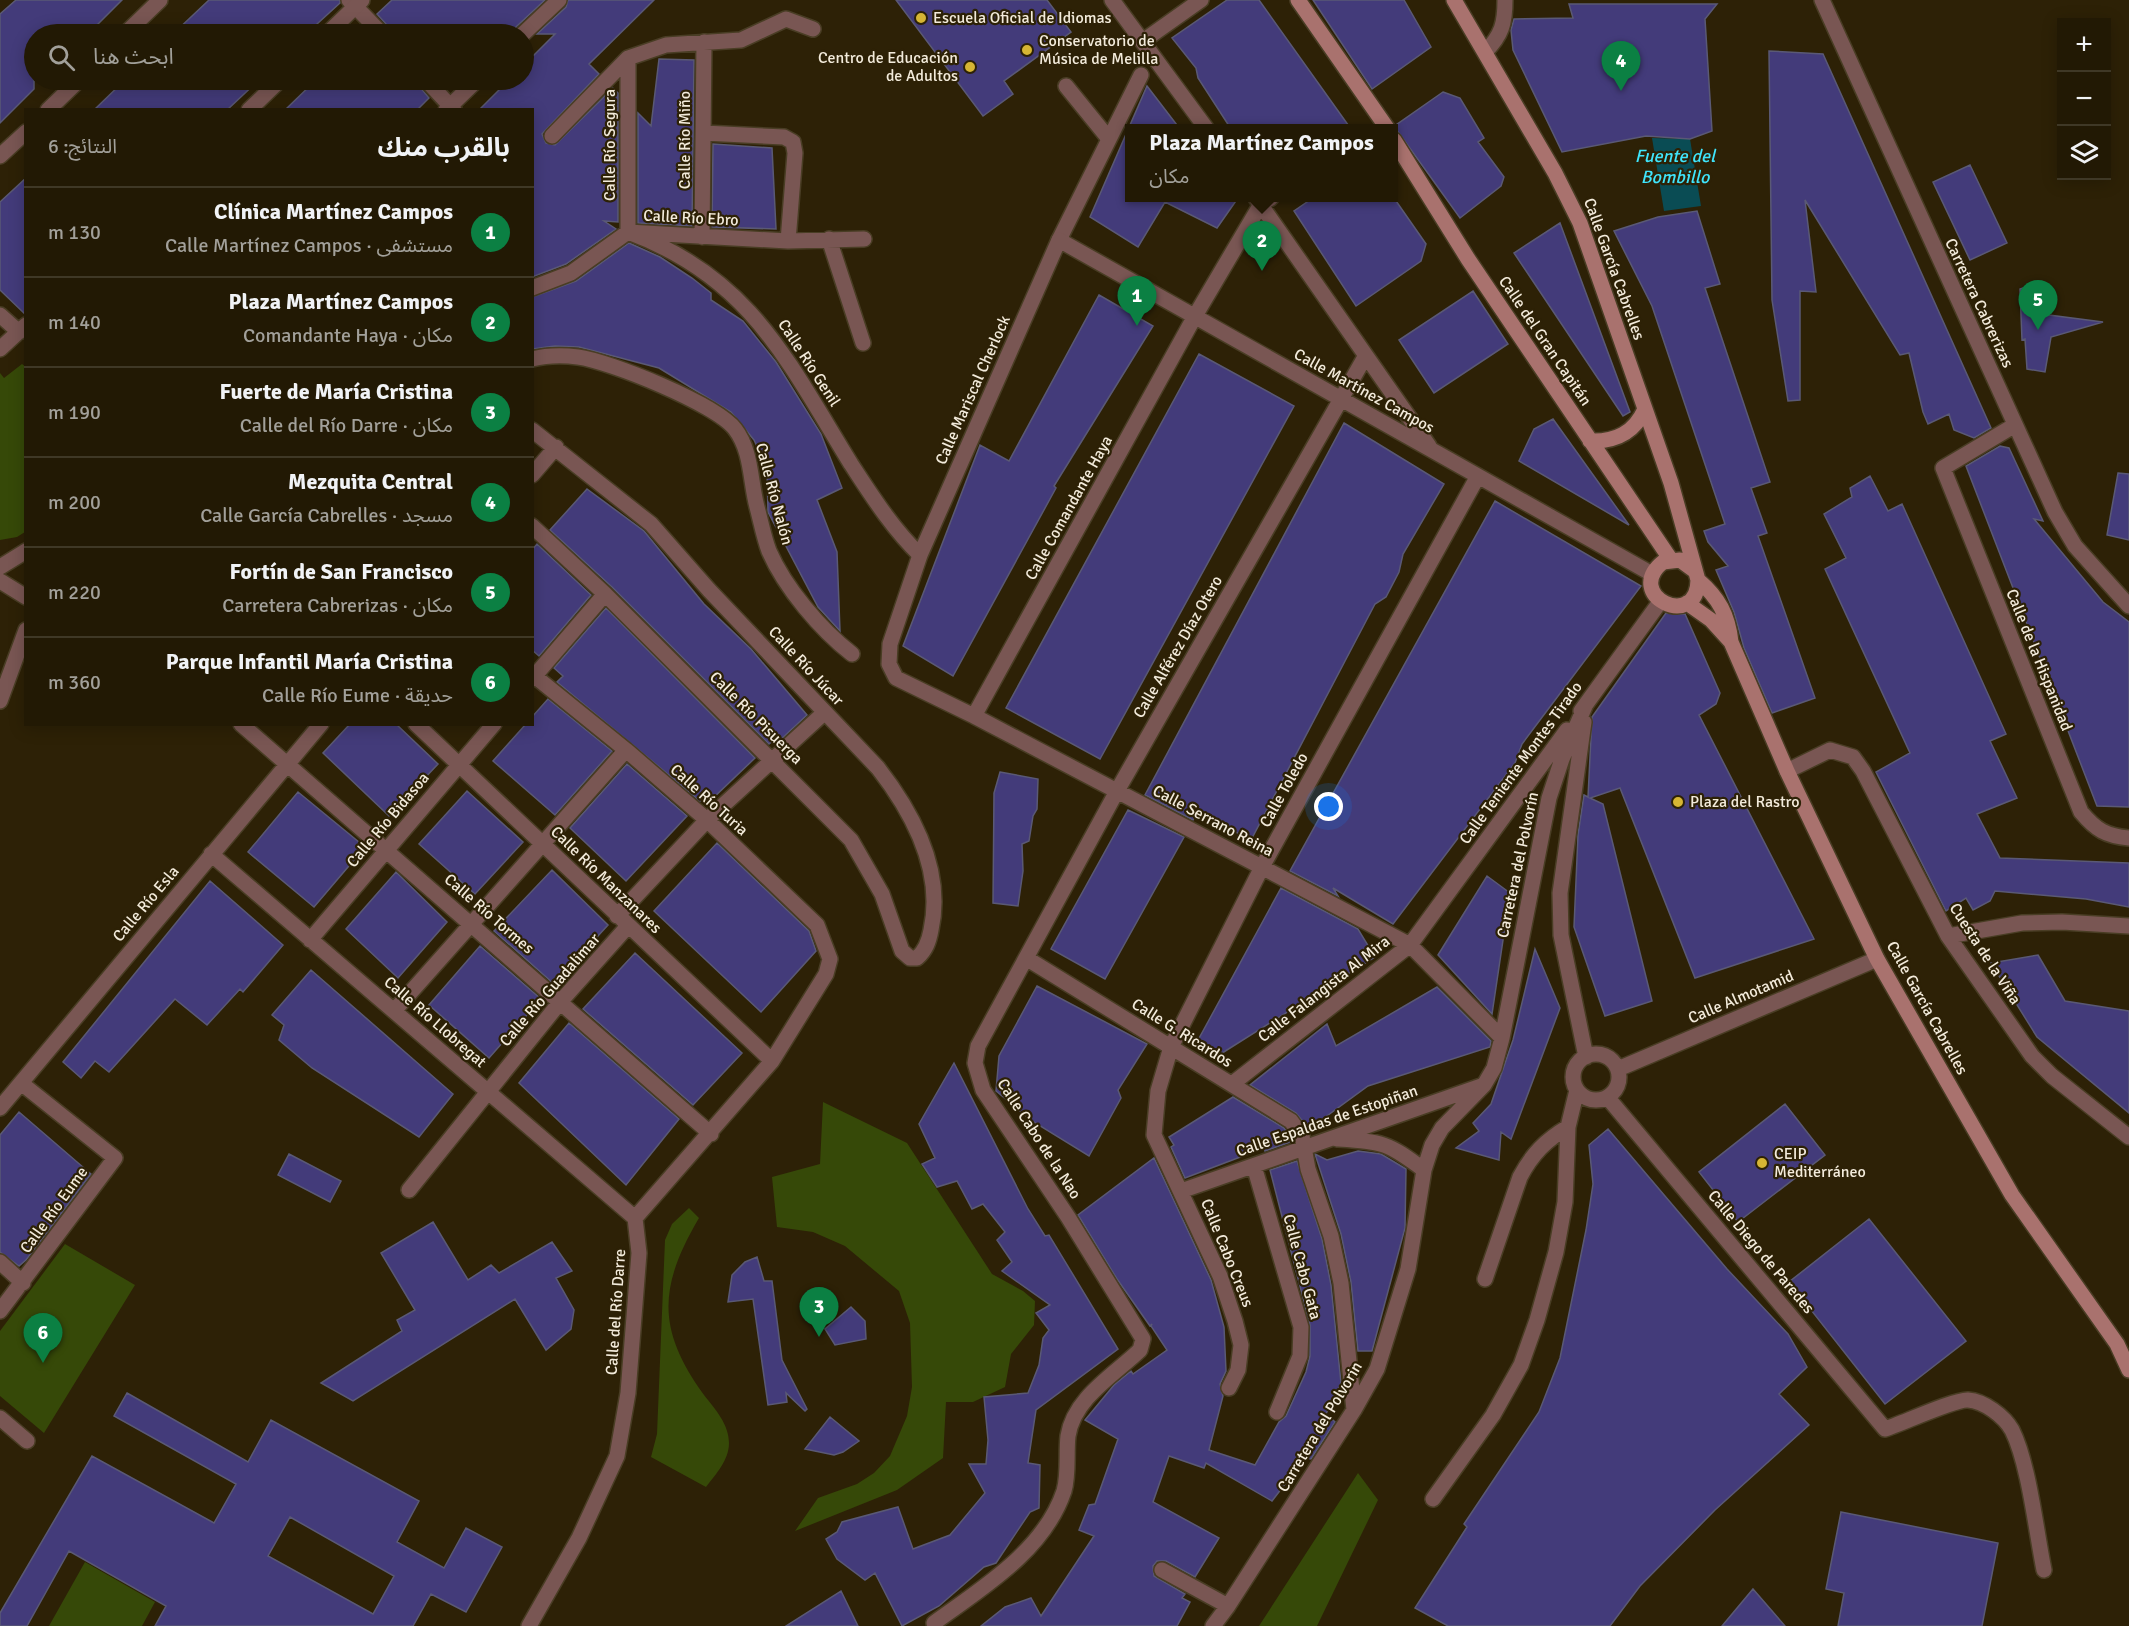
<!DOCTYPE html>
<html lang="ar">
<meta charset="utf-8">
<style>
:root{--surface:#221904;--page:#2a220e;--text:#f1f3f6;--muted:#a2a09a;--line:#3f3826;--accent:#0b8043}
body{margin:0;font-family:Signika,"Noto Sans Arabic",sans-serif;background:var(--page);color:var(--text);direction:rtl}
.controls{position:absolute;right:18px;top:18px;display:grid;overflow:hidden;border-radius:0px;box-shadow:0 3px 15px #0003}
.controls button{width:54px;height:54px;display:grid;place-items:center;padding:0;border:0;border-bottom:2px solid var(--line);background:var(--surface);color:var(--text);font:30px sans-serif}
.you{position:absolute;left:1329px;top:807px;width:21px;height:21px;margin:-15px;border:4px solid #fff;border-radius:50%;background:#1a73e8;box-shadow:0 0 0 9px #1a73e833}
.badge{display:grid;place-items:center;width:39px;height:39px;border-radius:50%;background:var(--accent);color:#fff;font-size:20px;font-weight:700}
.pin{position:absolute;translate:-50% -50px;filter:drop-shadow(0 2px 3px #0008)}
.pin::after{content:'';position:absolute;top:32px;width:21px;height:18px;background:inherit;clip-path:polygon(0 0,100% 0,50% 100%)}
.popup{position:absolute;left:1125px;top:124px;width:273px;height:78px;box-sizing:border-box;display:grid;place-content:center;border-radius:0px;background:var(--surface);filter:drop-shadow(0 2px 4px #0005);font-size:20px;white-space:nowrap;color:var(--muted)}
.popup b{font-size:22px;color:var(--text)}
.popup::after{content:'';position:absolute;left:50%;top:100%;margin-left:-12px;border:12px solid transparent;border-top-color:var(--surface)}
.list{margin:0;padding:0;list-style:none}
h2{display:flex;justify-content:space-between;align-items:center;height:78px;margin:0;padding:0 24px;font-size:26px}
h2 small{font-size:20px;font-weight:400;color:var(--muted)}
.list li{display:grid;grid-template-columns:39px 1fr auto;gap:18px;align-items:center;box-sizing:border-box;height:90px;padding:0 24px;border-top:2px solid var(--line)}
.list b{display:block;font-size:22px;white-space:nowrap}
.list p{margin:0;font-size:20px;white-space:nowrap;color:var(--muted)}
.list em{font-size:20px;font-style:normal;color:var(--muted)}
.icon{flex:none;width:33px;height:33px;fill:none;stroke:currentColor;stroke-width:2;stroke-linecap:round;stroke-linejoin:round}
.map{position:relative;flex:none;width:2129px;height:1626px;overflow:hidden;direction:ltr}
.search{position:absolute;background:var(--surface);box-shadow:0 3px 15px #0003;left:24px;top:24px;width:510px;height:66px;display:flex;align-items:center;gap:15px;box-sizing:border-box;padding:0 21px;border-radius:33px;color:var(--muted);font-size:22px}
.panel{position:absolute;background:var(--surface);box-shadow:0 3px 15px #0003;left:24px;top:108px;width:510px;height:618px;border-radius:0px;direction:rtl}
.map>svg:first-child{display:block}
.green{fill:#364908}
.water{fill:#0a4c54}
.building{fill:#433b7a;stroke:#5a5975;stroke-width:1.5;fill-rule:evenodd}
.lines{fill:none;stroke-linecap:round;stroke-linejoin:round}
.pedestrian-casing{stroke:#493d24;stroke-width:18}
.minor-casing{stroke:#493d24;stroke-width:18}
.secondary-casing{stroke:#493d24;stroke-width:18}
.pedestrian{stroke:#795653;stroke-width:15}
.minor{stroke:#795653;stroke-width:15}
.secondary{stroke:#a9726e;stroke-width:15}
.poi-dot{fill:#d6b534;stroke:#2d2106;stroke-width:2}
.labels{text-anchor:middle;dominant-baseline:central;stroke-width:4.5;stroke-linejoin:round;paint-order:stroke}
.poi-label{font-size:16px;fill:#f3ebdb;stroke:#2d2106;text-anchor:start}
.street-label{font-size:16px;fill:#f3ebdb;stroke:#2d2106}
.water-label{font-size:18px;font-style:italic;fill:#3fe5fc;stroke:#2d2106}
</style>
<div class="map">
<svg width="2129" height="1626" viewBox="0 0 2129 1626">
<rect width="100%" height="100%" fill="#2d2106"/>
<path class="green" d="M22,364L26,367L25,532L17,537L0,540V373L4,378Z
M823,1102L907,1143L992,1274L1023,1291L1035,1301L1034,1325L1011,1354L1005,1387L973,1402H946L943,1458L897,1490L795,1531L818,1498L857,1484L874,1473L890,1456L907,1416L912,1387L910,1323L899,1291L845,1246L813,1232L777,1227L772,1177L820,1164Z
M689,1208L699,1218C659,1286 656,1329 704,1395C715,1409 729,1424 729,1443C729,1460 716,1474 706,1487L651,1457L657,1434L665,1240L672,1224Z
M65,1244L135,1285L44,1433L0,1396V1331Z
M1358,1473L1378,1500L1317,1626H1259Z
M85,1562L155,1602L142,1626H49Z"/>
<path class="water" d="M1652,138L1690,139L1701,206L1664,211Z"/>
<path class="building" d="M16,0H122L88,34H34V89L0,123V14Z
M209,0H340V3L306,34H173Z
M392,0H545L516,27L513,34H395L377,14Z
M568,0H654L589,64L599,74L542,134L546,143L555,145L613,88L618,93V222L604,221L616,229L566,264L532,277V110H479L509,80H524V65L555,34H537L566,7Z
M896,0H1047L1071,32L1004,81L1013,94L983,116Z
M1227,0H1259L1351,129H1231L1198,78L1196,68L1172,38Z
M1313,0H1404L1431,47L1372,89Z
M1569,4H1717L1705,19L1712,131L1690,139L1646,136L1562,152L1513,50L1511,30L1514,19L1573,18Z
M1769,51L1823,54L1991,428L1974,438L1954,430L1949,414L1928,424L1923,412L1909,353L1900,355L1805,200L1816,292L1800,291V400L1788,401L1772,300Z
M659,59L694,60L692,226L638,223V113L651,126Z
M125,80H259L227,110H94Z
M316,80H417L419,86L429,98L417,110H285Z
M1147,86L1180,129H1130V198H1238L1217,228L1165,202L1138,247L1090,217Z
M1443,92L1460,98L1484,138L1478,142L1504,177L1501,186L1460,218L1396,129V125Z
M713,144L772,148L776,229L712,227Z
M1970,165L2007,243L1970,260L1933,182Z
M26,178V315L0,290V202Z
M1313,198H1394L1426,244L1421,261L1356,306L1294,211Z
M1697,211L1720,284L1705,288L1770,482L1751,488L1767,533L1758,536L1815,698L1772,713L1744,648L1734,612L1716,570L1728,566L1708,542L1704,531L1725,524L1652,306L1614,231L1658,217Z
M1560,223L1630,412L1623,416L1514,253Z
M629,243L660,257L692,278L711,293V300L743,321L776,362L821,434L842,488L817,500L837,552L840,631L818,607L768,512L767,468L754,440L731,412L659,368L579,347L555,346L532,349V297L576,281Z
M2038,283L2049,315L2103,322L2051,337L2045,372L2027,369L2025,339L2022,340L2020,289Z
M1473,291L1508,344L1434,393L1399,340Z
M1099,295L1153,326L1054,486L1056,488L953,676L903,646L980,445L1009,461Z
M1199,354L1294,406L1100,759L1006,708Z
M1553,419L1629,525L1519,461L1534,429Z
M1344,423L1444,484L1403,554L1399,572L1386,597L1375,604L1251,840L1197,812L1193,820L1145,795Z
M2000,446L2009,448L2043,521L2034,519L2103,602L2129,622V807L2097,806L1966,466Z
M2118,473L2129,474V540L2107,535Z
M1870,476L1888,511L1902,504L2006,734L1990,741L2017,798L1977,814L2000,858L2129,863V907L2086,899L1995,891L1990,901L1973,910L1966,898L1946,911L1876,772L1910,753L1825,569L1846,558L1824,514L1852,497L1850,488Z
M587,489L644,531L704,604L751,649L807,715L778,742L775,739L769,744L612,587L550,530Z
M1495,501L1641,586L1522,744L1515,763L1393,924L1333,888L1338,896L1290,871Z
M537,544L591,595L539,656L532,650V550Z
M606,608L755,758L711,800L706,796L700,801L557,682L563,676L554,668Z
M1666,613L1685,614L1720,693L1716,704L1699,715L1814,939L1695,978L1620,788L1590,798L1603,804L1652,1001L1605,1016L1574,927L1578,835L1584,795L1588,797L1592,717Z
M548,699L612,751L555,815L493,761L526,724H532V717Z
M350,724H396L438,764L389,816L323,753Z
M627,764L687,816L626,881L570,828Z
M1000,772L1038,779L1037,809L1033,816L1029,841L1022,844L1023,871L1018,906L993,903L994,793Z
M467,791L523,842L475,894L419,844Z
M298,792L365,847L314,907L248,852Z
M1128,810L1184,837L1105,979L1051,949Z
M717,843L809,931L816,951L761,1012L654,911Z
M552,870L608,925L554,984L494,931Z
M396,872L447,922L398,978L346,929Z
M1487,876L1510,893L1492,1014L1438,955Z
M210,881L283,945L243,992L240,989L207,1025L175,999L109,1072L95,1061L81,1078L63,1062Z
M1281,888L1358,929L1375,957L1219,1055L1197,1042Z
M480,946L541,999L489,1058L429,1005Z
M1535,949L1560,1008L1511,1139L1501,1132L1499,1160L1456,1148L1479,1131L1473,1123L1491,1104L1513,1040Z
M635,953L742,1053L693,1105L583,1009Z
M2038,955L2065,1001L2129,1011V1113L2037,1037L1991,963Z
M311,970L453,1094L419,1137L312,1068L279,1040L284,1025L272,1015Z
M1037,986L1147,1044L1118,1090L1121,1098L1089,1156L1032,1121L996,1091L999,1056Z
M1437,987L1491,1041L1490,1047L1368,1086L1309,1129L1296,1113L1250,1085L1327,1024L1336,1046Z
M569,1023L679,1119L626,1185L519,1083Z
M954,1063L1028,1209L1045,1236L1049,1235L1118,1349L1036,1410L1028,1463L1040,1465L1039,1508L1030,1512L996,1563L984,1567L939,1606L902,1626L875,1573L865,1580L837,1559L826,1539L837,1532L842,1522L898,1507L913,1549L950,1535L985,1493L969,1464H986L988,1440L984,1397L1028,1393L1039,1365L1043,1338L1049,1330L1036,1313L1050,1305L1002,1271L1012,1262L997,1240L1005,1232L983,1204L972,1209L957,1181L937,1187L922,1164L935,1158L919,1124Z
M1233,1097L1284,1128L1293,1141L1265,1151L1264,1148L1185,1178L1171,1147L1174,1145L1169,1137Z
M1785,1104L1825,1155L1738,1222L1699,1172Z
M19,1112L91,1174L26,1260L19,1266L0,1252V1135Z
M1608,1129L1727,1269L1788,1334L1807,1367L1779,1394L1809,1425L1715,1510L1640,1586L1610,1626H1448L1415,1608L1467,1527L1464,1524L1539,1412L1560,1358L1586,1230L1593,1184L1589,1145Z
M1358,1151L1381,1154L1406,1169L1405,1228L1372,1351H1358L1351,1282L1341,1234L1315,1154L1327,1160Z
M289,1154L341,1181L330,1202L278,1175Z
M1154,1158L1211,1280L1224,1327L1226,1371L1220,1384L1223,1396L1209,1450L1255,1465L1279,1422L1286,1416L1306,1372L1310,1356V1325L1270,1170L1297,1161L1322,1239L1331,1285L1341,1383L1326,1414L1335,1422L1311,1459L1305,1458L1272,1501L1206,1463L1204,1468L1169,1456L1153,1502L1219,1538L1195,1577L1166,1561H1157L1153,1566L1154,1576L1185,1594L1182,1598L1190,1602L1177,1626H981L1005,1607L1031,1598L1041,1616L1094,1536L1079,1530L1089,1505L1095,1504L1118,1439L1085,1420L1114,1385L1131,1371L1133,1374L1167,1350L1151,1326L1152,1324L1150,1326L1117,1279L1078,1215Z
M1869,1219L1966,1341L1885,1404L1789,1282Z
M433,1222L468,1280L491,1265L499,1273L552,1242L572,1271L556,1278L574,1310L571,1329L546,1350L515,1299L353,1401L321,1383L402,1331L397,1320L415,1310L381,1253Z
M757,1257L764,1281H772L782,1360L807,1409L805,1411L786,1393L787,1402L768,1405L753,1299L728,1302L732,1275L745,1262Z
M851,1307L865,1321L866,1339L835,1345L825,1329Z
M127,1393L248,1462L271,1420L419,1501L397,1542L444,1568L466,1528L502,1547L466,1612L431,1594L413,1626H155L166,1606L69,1551L27,1626H0V1613L92,1456L214,1523L236,1484L114,1416ZM290,1517L394,1576L373,1614L268,1556Z
M830,1417L859,1441L843,1452L834,1455L805,1449Z
M1841,1512L1998,1543L1982,1626H1838L1844,1593L1826,1589Z
M1753,1589L1785,1626H1722Z
M841,1591L858,1626H786Z"/>
<g class="lines">
<g class="pedestrian-casing">
<path id="pedestrian" d="M349,0L382,34
M426,80L454,110
M1066,86L1109,139
M1059,240L1141,75"/>
</g>
<g class="minor-casing">
<path id="minor" d="M1112,0L1206,128
M1822,0L2055,512L2075,546L2129,606
M125,34L160,0
M327,34L362,0
M523,34L559,0
M1143,41L1201,0
M1485,52C1502,35 1505,23 1505,0
M628,58V232
M48,110L79,80
M249,110L280,80
M446,110L477,80
M704,133L784,137L793,142L795,153L788,241
M552,136L628,58L666,45L741,40L786,19L813,29
M0,156L26,132
M1256,198L1429,446
M628,232C750,277 787,360 851,464C872,496 892,528 920,555
M702,237L704,42
M829,239L863,343
M532,288L571,273L628,232L788,241L864,239
M0,315L19,332
M0,349L26,325
M532,359C548,355 562,355 578,357C609,361 716,404 735,429C752,451 750,481 757,507C761,522 764,538 769,551C785,588 821,630 852,654
M2015,425L1943,468L2081,812C2096,830 2106,836 2129,838
M532,430L651,524L709,590L878,768C913,813 944,871 931,930C929,941 926,950 917,958H910L902,951L882,894L851,840L605,594L532,526
M532,475L556,447
M0,567L26,551
M0,581L26,597
M532,674L626,750L707,820L817,925L830,959L826,974L772,1061L635,1218
M532,679L605,594
M0,701L26,630
M1581,711L1660,602
M974,716L1195,316L1261,204L1271,198
M1584,722L1560,893L1561,935L1586,1057
M241,724L711,1134
M416,724L772,1061
M1787,771L1830,750L1853,757L1863,771L1948,936L2032,1056L2052,1076L2129,1137
M211,854L635,1218
M617,916L707,820L825,712
M1948,936L2022,923L2062,922L2129,926
M310,940L494,724
M1026,958L1291,1121L1302,1136L1308,1169L1331,1236L1341,1283L1354,1410
M394,1011L626,750
M1502,1038L1410,945L974,716L896,678L889,664L890,644L920,555L1059,240L1652,574
M1573 1077a23 23 0 1 1 46 0a23 23 0 1 1-46 0Z
M1618,1069L1877,959
M1232,1084L1410,945L1567,730
M1608,1098L1885,1429C1901,1424 1955,1399 1968,1400C1984,1401 2004,1416 2012,1430C2029,1464 2036,1531 2044,1570
M0,1108L321,724
M1337,1139C1383,1142 1387,1142 1424,1170
M1254,1166L1301,1327L1300,1356L1277,1412
M409,1190L561,1001L628,926
M1181,1191L1481,1086
M0,1262L23,1283
M1485,1279L1520,1177C1532,1154 1546,1140 1568,1127
M0,1311L115,1158L21,1083
M1229,1388L1238,1370L1241,1345L1235,1321L1220,1276L1154,1135L1158,1091L1171,1047L1262,867L1478,476
M0,1418L27,1441
M1433,1499L1493,1415L1521,1365L1537,1320L1556,1252L1565,1202L1568,1127L1577,1090
M1162,1570L1228,1606
M934,1623C982,1588 1044,1551 1064,1491C1069,1474 1066,1453 1068,1436C1074,1398 1114,1375 1140,1350L1143,1339L1068,1217L983,1090L975,1063L978,1046L1117,791L1365,357
M529,1626L579,1538L617,1456L628,1393L639,1253L635,1218
M1213,1626L1228,1606L1354,1410L1377,1369L1408,1269L1424,1170L1432,1145L1442,1128L1484,1085L1494,1068L1502,1038L1549,798L1562,759L1586,704"/>
</g>
<g class="secondary-casing">
<path id="secondary" d="M1298,0L1387,128
M1454,0L1555,173L1580,223L1671,483L1698,580C1697,632 1622,595 1663,562L1680,560L1695,571
M1394,140L1468,259L1671,560
M1590,441C1616,442 1634,433 1645,409
M1698,580C1719,598 1728,615 1731,642
M1687,603L1711,620L1731,642L1787,771L1877,959L2012,1195L2117,1344L2129,1370"/>
</g>
<use href="#pedestrian" class="pedestrian"/>
<use href="#minor" class="minor"/>
<use href="#secondary" class="secondary"/>
</g>
<g class="poi-dot">
<circle cx="921" cy="18" r="6"/>
<circle cx="1027" cy="50" r="6"/>
<circle cx="970" cy="67" r="6"/>
<circle cx="1678" cy="802" r="6"/>
<circle cx="1762" cy="1163" r="6"/>
</g>
<g class="labels">
<g class="poi-label">
<text x="933" y="18">Escuela Oficial de Idiomas</text>
<text x="1039" y="41">Conservatorio de<tspan x="1039" dy="18">Música de Melilla</tspan></text>
<text x="958" y="58" text-anchor="end">Centro de Educación<tspan x="958" dy="18">de Adultos</tspan></text>
<text x="1690" y="802">Plaza del Rastro</text>
<text x="1774" y="1154">CEIP<tspan x="1774" dy="18">Mediterráneo</tspan></text>
</g>
<g class="street-label">
<text transform="translate(685 140) rotate(-90)">Calle Río Miño</text>
<text transform="translate(610 145) rotate(-90)">Calle Río Segura</text>
<text transform="translate(691 218) rotate(3)">Calle Río Ebro</text>
<text transform="translate(1614 269) rotate(70)">Calle García Cabrelles</text>
<text transform="translate(1979 303) rotate(65)">Carretera Cabrerizas</text>
<text transform="translate(1545 341) rotate(56)">Calle del Gran Capitán</text>
<text transform="translate(809 363) rotate(57)">Calle Río Genil</text>
<text transform="translate(973 390) rotate(-66)">Calle Mariscal Cherlock</text>
<text transform="translate(1364 391) rotate(29)">Calle Martínez Campos</text>
<text transform="translate(774 494) rotate(75)">Calle Río Nalón</text>
<text transform="translate(1069 508) rotate(-61)">Calle Comandante Haya</text>
<text transform="translate(1178 647) rotate(-60)">Calle Alférez Díaz Otero</text>
<text transform="translate(2039 660) rotate(68)">Calle de la Hispanidad</text>
<text transform="translate(806 666) rotate(47)">Calle Río Júcar</text>
<text transform="translate(756 718) rotate(45)">Calle Río Pisuerga</text>
<text transform="translate(1521 763) rotate(-54)">Calle Teniente Montes Tirado</text>
<text transform="translate(1284 790) rotate(-61)">Calle Toledo</text>
<text transform="translate(709 800) rotate(42)">Calle Río Turia</text>
<text transform="translate(388 820) rotate(-50)">Calle Río Bidasoa</text>
<text transform="translate(1213 821) rotate(28)">Calle Serrano Reina</text>
<text transform="translate(1518 865) rotate(-78)">Carretera del Polvorín</text>
<text transform="translate(606 880) rotate(44)">Calle Río Manzanares</text>
<text transform="translate(146 904) rotate(-50)">Calle Río Esla</text>
<text transform="translate(489 914) rotate(41)">Calle Río Tormes</text>
<text transform="translate(1985 954) rotate(57)">Cuesta de la Viña</text>
<text transform="translate(1324 989) rotate(-38)">Calle Falangista Al Mira</text>
<text transform="translate(550 990) rotate(-49)">Calle Río Guadalimar</text>
<text transform="translate(1741 997) rotate(-23)">Calle Almotamid</text>
<text transform="translate(1927 1008) rotate(61)">Calle García Cabrelles</text>
<text transform="translate(435 1022) rotate(41)">Calle Río Llobregat</text>
<text transform="translate(1182 1033) rotate(32)">Calle G. Ricardos</text>
<text transform="translate(1327 1121) rotate(-19)">Calle Espaldas de Estopiñan</text>
<text transform="translate(1039 1139) rotate(57)">Calle Cabo de la Nao</text>
<text transform="translate(54 1210) rotate(-54)">Calle Río Eume</text>
<text transform="translate(1761 1252) rotate(50)">Calle Diego de Paredes</text>
<text transform="translate(1227 1253) rotate(68)">Calle Cabo Creus</text>
<text transform="translate(1302 1267) rotate(75)">Calle Cabo Gata</text>
<text transform="translate(616 1312) rotate(-86)">Calle del Río Darre</text>
<text transform="translate(1320 1427) rotate(-59)">Carretera del Polvorin</text>
</g>
<g class="water-label">
<text x="1675" y="156">Fuente del<tspan x="1675" dy="21">Bombillo</tspan></text>
</g>
</g>
</svg>
<div class="controls">
<button>+</button>
<button>−</button>
<button><svg class="icon" aria-label="layers" viewBox="0 0 24 24"><path d="M12 4l9 5-9 5-9-5zM3 14l9 5 9-5"/></svg></button>
</div>
<div class="you"></div>
<div class="pin badge" style="left:1137px;top:326px">1</div>
<div class="pin badge" style="left:1262px;top:271px">2</div>
<div class="popup"><b>Plaza Martínez Campos</b>مكان</div>
<div class="pin badge" style="left:819px;top:1337px">3</div>
<div class="pin badge" style="left:1621px;top:91px">4</div>
<div class="pin badge" style="left:2038px;top:330px">5</div>
<div class="pin badge" style="left:43px;top:1363px">6</div>
<div class="search"><svg class="icon" aria-label="search" viewBox="0 0 24 24"><circle cx="10" cy="10" r="6"/><path d="M15 15l6 6"/></svg>ابحث هنا</div>
<section class="panel">
<h2>بالقرب منك<small>النتائج: 6</small></h2>
<ul class="list">
<li><span class="badge">1</span><div><b>Clínica Martínez Campos</b><p>مستشفى · Calle Martínez Campos</p></div><em>130 m</em></li>
<li><span class="badge">2</span><div><b>Plaza Martínez Campos</b><p>مكان · Comandante Haya</p></div><em>140 m</em></li>
<li><span class="badge">3</span><div><b>Fuerte de María Cristina</b><p>مكان · Calle del Río Darre</p></div><em>190 m</em></li>
<li><span class="badge">4</span><div><b>Mezquita Central</b><p>مسجد · Calle García Cabrelles</p></div><em>200 m</em></li>
<li><span class="badge">5</span><div><b>Fortín de San Francisco</b><p>مكان · Carretera Cabrerizas</p></div><em>220 m</em></li>
<li><span class="badge">6</span><div><b>Parque Infantil María Cristina</b><p>حديقة · Calle Río Eume</p></div><em>360 m</em></li>
</ul>
</section>
</div>
